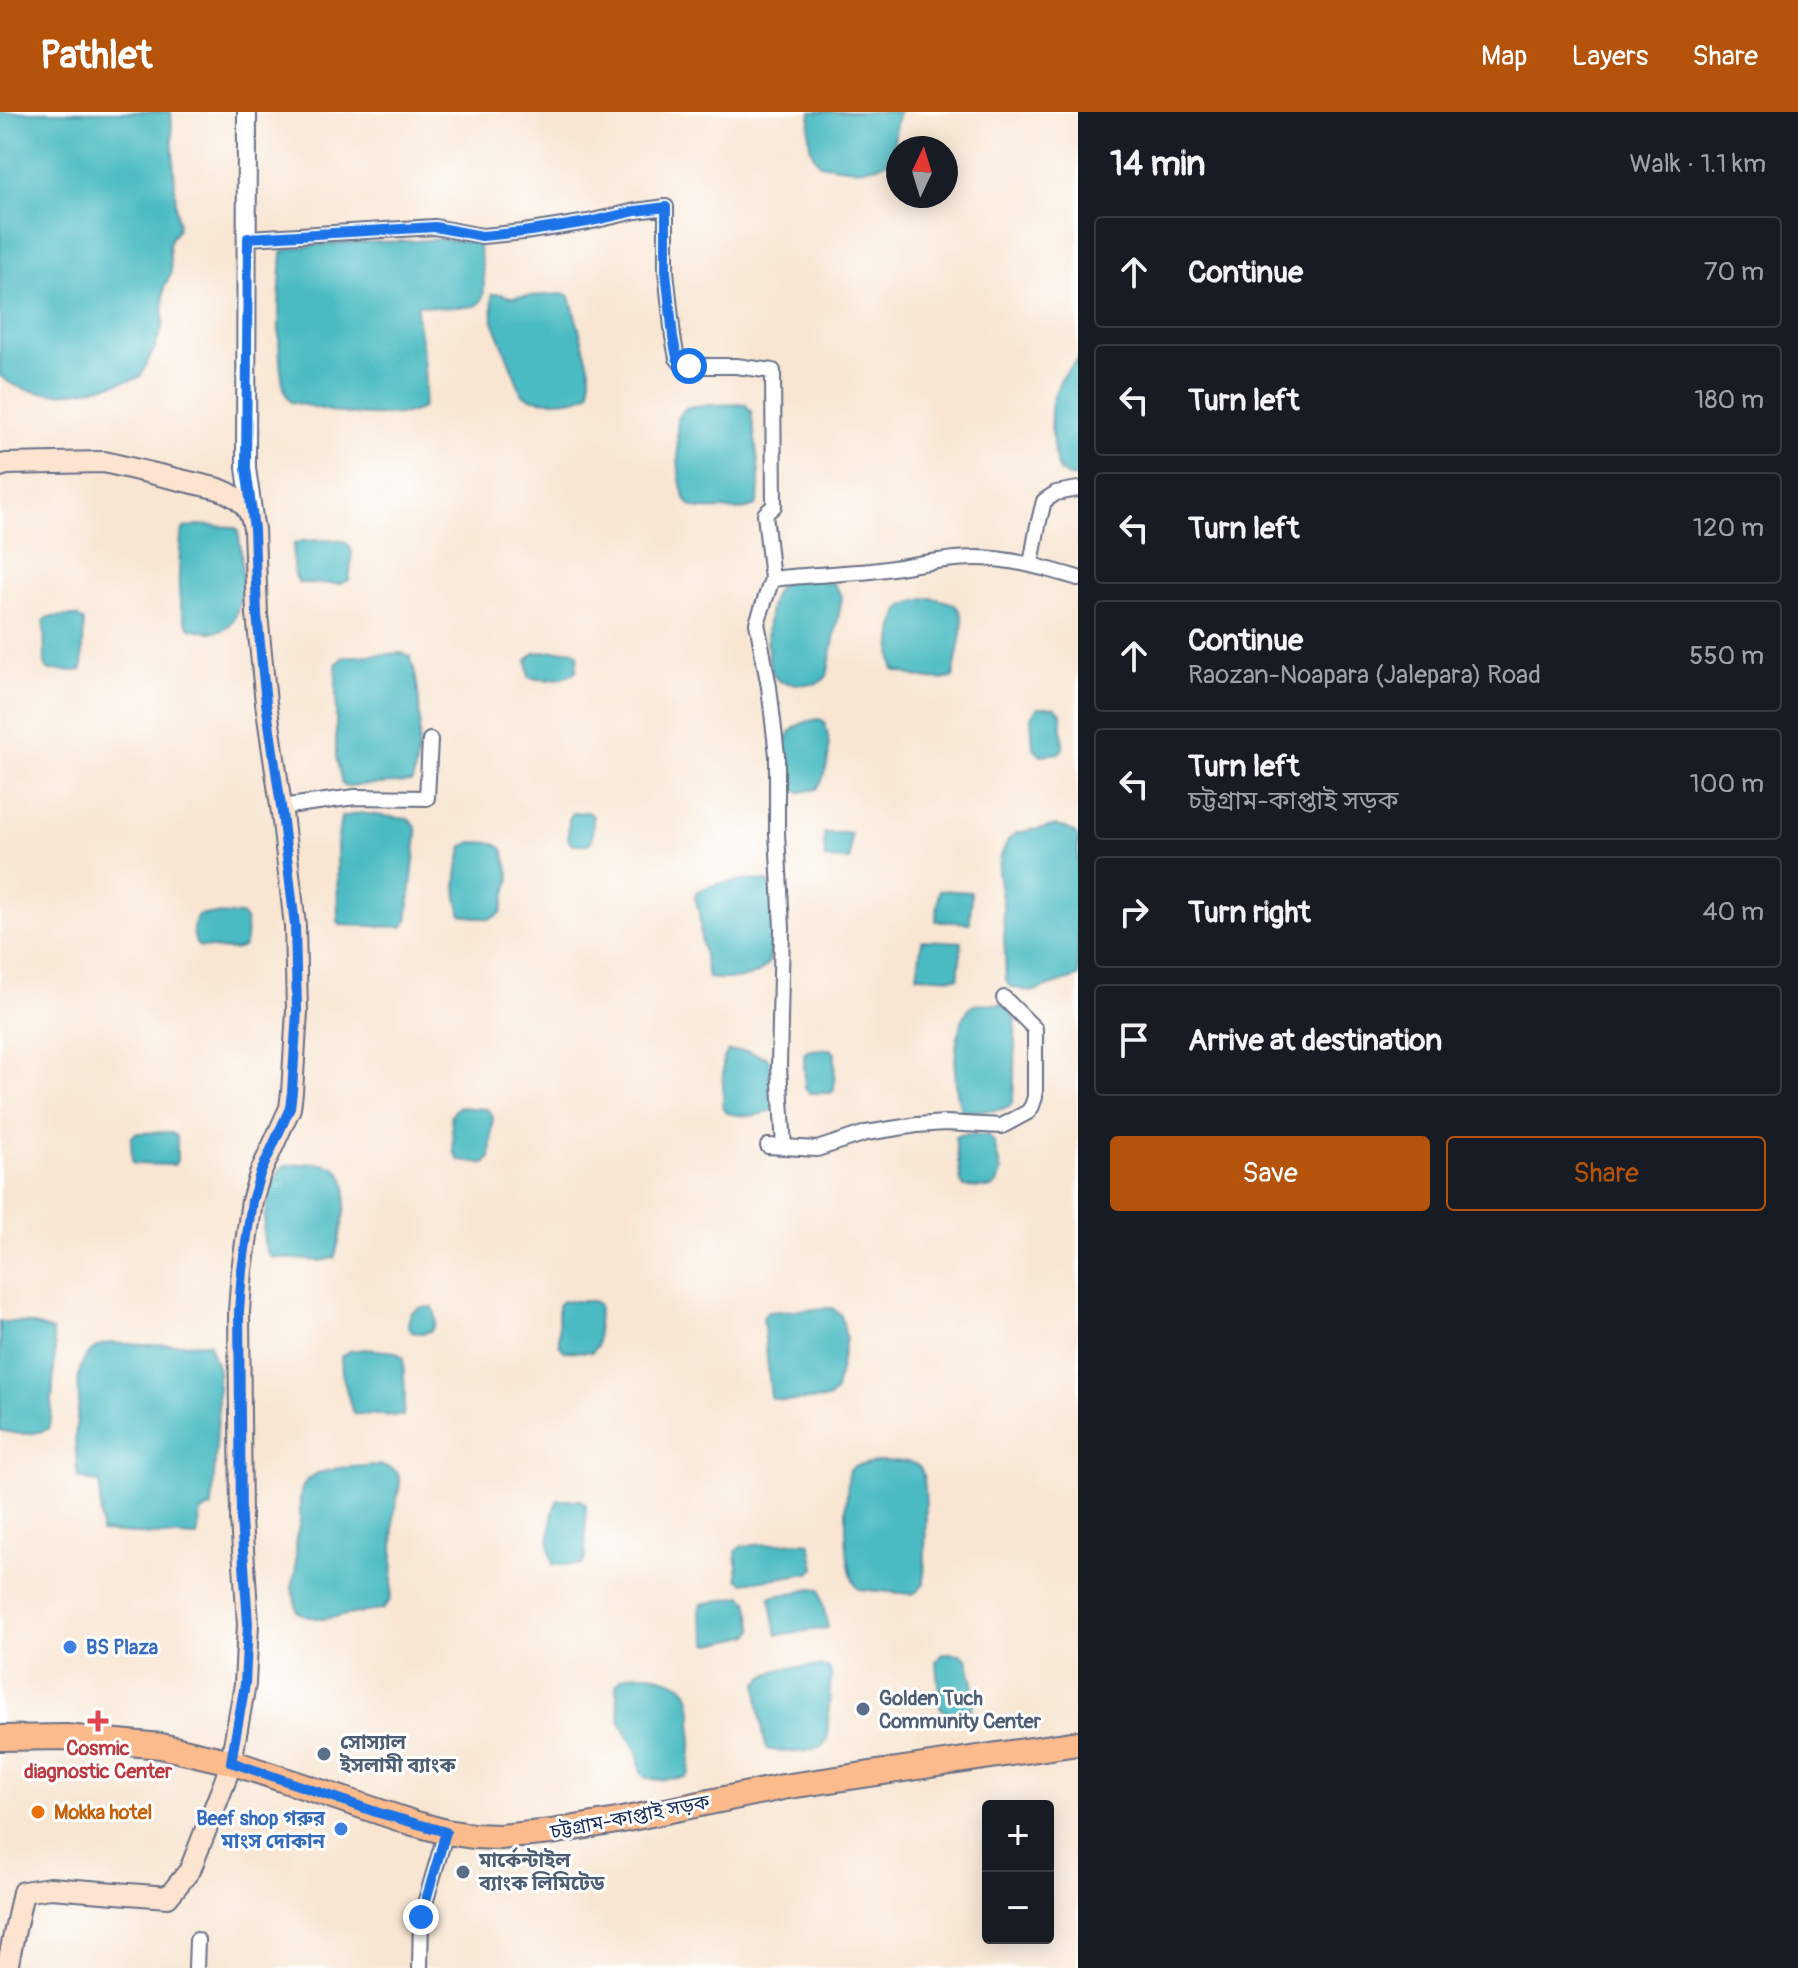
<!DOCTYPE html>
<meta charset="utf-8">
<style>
:root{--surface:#171b24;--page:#242831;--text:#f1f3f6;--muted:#9ea1a6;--line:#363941;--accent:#b45309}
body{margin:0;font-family:Pangolin,"Noto Sans Bengali",sans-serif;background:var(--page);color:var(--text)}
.controls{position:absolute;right:24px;bottom:24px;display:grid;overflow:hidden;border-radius:8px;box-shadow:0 4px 20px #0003}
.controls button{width:72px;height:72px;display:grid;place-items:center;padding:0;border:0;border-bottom:2px solid var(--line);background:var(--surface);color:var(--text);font:40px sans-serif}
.compass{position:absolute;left:886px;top:24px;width:72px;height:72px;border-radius:50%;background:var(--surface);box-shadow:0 4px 20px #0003;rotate:4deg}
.stop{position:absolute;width:24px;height:24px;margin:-18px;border:6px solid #1a73e8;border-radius:50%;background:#fff}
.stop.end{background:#1a73e8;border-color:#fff;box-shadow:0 2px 8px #0008}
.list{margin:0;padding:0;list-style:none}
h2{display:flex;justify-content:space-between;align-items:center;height:104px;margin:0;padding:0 32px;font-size:34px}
h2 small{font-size:26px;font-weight:400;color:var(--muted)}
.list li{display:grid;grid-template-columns:52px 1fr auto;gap:24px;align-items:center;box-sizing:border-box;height:112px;margin:0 16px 16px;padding:0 16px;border:2px solid var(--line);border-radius:8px}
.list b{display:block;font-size:30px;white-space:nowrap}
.list p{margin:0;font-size:26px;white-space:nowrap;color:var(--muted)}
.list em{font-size:26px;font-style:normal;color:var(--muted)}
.actions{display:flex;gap:16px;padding:24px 32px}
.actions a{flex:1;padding:18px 0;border:2px solid var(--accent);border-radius:8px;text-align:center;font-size:28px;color:var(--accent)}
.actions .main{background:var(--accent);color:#fff}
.icon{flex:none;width:44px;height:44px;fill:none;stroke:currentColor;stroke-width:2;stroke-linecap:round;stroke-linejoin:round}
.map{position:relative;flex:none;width:1078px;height:1856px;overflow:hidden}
header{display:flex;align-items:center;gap:48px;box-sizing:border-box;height:112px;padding:0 40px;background:var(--accent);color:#fff}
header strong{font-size:38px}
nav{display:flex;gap:44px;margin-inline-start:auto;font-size:28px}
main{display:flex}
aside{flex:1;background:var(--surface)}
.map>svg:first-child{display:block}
.water{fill:#4cbbc3;stroke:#347590;stroke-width:2}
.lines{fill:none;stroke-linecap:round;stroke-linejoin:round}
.minor-casing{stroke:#686f87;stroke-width:18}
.tertiary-casing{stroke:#686f87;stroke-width:22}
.secondary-casing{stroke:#686f87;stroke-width:24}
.primary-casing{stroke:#686f87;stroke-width:28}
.minor{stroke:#fff;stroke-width:14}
.tertiary{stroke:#fff;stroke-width:18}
.secondary{stroke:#fde4d1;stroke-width:20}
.primary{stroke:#fbbb8c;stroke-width:24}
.route{stroke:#1a73e8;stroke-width:10}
.shop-dot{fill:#3f7fe0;stroke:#fff;stroke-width:3}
.service-dot{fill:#5c6f8a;stroke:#fff;stroke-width:3}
.health-dot{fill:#e0444e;stroke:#fff;stroke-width:3}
.food-dot{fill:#e8710a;stroke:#fff;stroke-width:3}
.labels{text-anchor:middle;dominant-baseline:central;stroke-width:6;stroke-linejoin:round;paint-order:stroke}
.shop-label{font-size:20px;font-weight:bold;fill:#366cbe;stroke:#fff;text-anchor:start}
.service-label{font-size:20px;font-weight:bold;fill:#4e5e75;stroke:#fff;text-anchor:start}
.health-label{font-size:20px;font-weight:bold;fill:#be3a42;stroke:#fff}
.food-label{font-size:20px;font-weight:bold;fill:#c56008;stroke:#fff;text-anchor:start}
.street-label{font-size:20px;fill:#1b2f5e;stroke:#fff}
</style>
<header>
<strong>Pathlet</strong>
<nav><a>Map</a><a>Layers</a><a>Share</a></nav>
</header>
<main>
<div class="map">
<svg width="1078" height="1856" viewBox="0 0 1078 1856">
<rect width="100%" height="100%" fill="#fff"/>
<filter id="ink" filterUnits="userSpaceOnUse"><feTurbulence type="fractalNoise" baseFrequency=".0125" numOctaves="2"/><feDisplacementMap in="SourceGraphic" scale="16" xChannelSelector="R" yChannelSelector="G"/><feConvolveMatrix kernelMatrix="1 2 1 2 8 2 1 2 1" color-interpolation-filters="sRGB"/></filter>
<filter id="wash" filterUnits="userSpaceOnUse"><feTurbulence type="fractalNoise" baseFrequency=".006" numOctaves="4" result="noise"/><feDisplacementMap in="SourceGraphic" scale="32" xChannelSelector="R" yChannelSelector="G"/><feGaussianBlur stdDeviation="1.8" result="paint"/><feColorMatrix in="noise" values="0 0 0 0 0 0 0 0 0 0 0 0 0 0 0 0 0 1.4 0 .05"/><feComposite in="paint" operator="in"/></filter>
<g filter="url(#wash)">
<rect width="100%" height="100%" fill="#f8e6d3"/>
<path class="water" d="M0,0H171L176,96L178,112L177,119L171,126L169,133L171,161L164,175L163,213L154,237L140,265C97,276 40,296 0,264Z
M811,0H899L896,12L893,46C873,62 844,56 820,52C805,36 809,20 811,0Z
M440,127L478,131C480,144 491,186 477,193C472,195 463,195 457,195C444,196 430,195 418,192C415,202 418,207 419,217C423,236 427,277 423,295C409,307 354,303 335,300C320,297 306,293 291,290C273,274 280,169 282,142L283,139C334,126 388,133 440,127Z
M492,182H502L510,185L565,182L570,185L590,257V280C577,291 536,292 522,282L493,209Z
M1078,248V365C1071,366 1066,365 1061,360C1053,351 1049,303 1052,291C1056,275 1065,259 1078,248Z
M732,292L746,293L751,300C754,323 764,372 756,394C744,399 731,398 719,397C709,397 696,399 689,392C676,380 678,325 677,306L686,296L694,294Z
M197,413L233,415L237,417C244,439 246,501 227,516C216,523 201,519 190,516C173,495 180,449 181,423L184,416Z
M324,428L342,429L349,433L352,441L349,468L340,472L299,471C292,460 292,444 294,432L301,429Z
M815,468L834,472L842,485L827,564C819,573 812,573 799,572C791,571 781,572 776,566C763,552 765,489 779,475C787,468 804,469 815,468Z
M930,486C948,489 961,490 963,511L953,565C937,572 911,563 894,558C889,545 892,503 904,494C911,489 922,488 930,486Z
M77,504L84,510L82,557L78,559L48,558L45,553L44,509L48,505Z
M571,538L578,542L576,559C564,569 543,569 529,565L527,548L534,541Z
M402,541L410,544C423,580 422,634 412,670L347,674L342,672L336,645V553L343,545Z
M1038,595H1055L1061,601L1063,636L1059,641L1040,643L1033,636L1031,605Z
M818,607L824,609C832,632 830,657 817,677L800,680L788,677C786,662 781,628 793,617C800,611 809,609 818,607Z
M588,700L593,704L592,728L588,732H572L568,727L569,707L573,701Z
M360,701L408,707L415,713L417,723L407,809L402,815L340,813L338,809L337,732L341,705Z
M1054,714C1064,715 1073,717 1078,726V865L1031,880L1009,874L1006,868L1003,793L998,759L1001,744L1008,728L1016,721Z
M824,721H851L850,748L825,747Z
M472,730L495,731L503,737L510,766L501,801L490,807L462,803C452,782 457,757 463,735Z
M748,768L767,769C782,786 773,825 770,847C760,870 730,868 708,866L701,826L699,799L695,786L697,779L717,772Z
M939,778L971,780L970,811L936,809Z
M203,802L242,803L246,808C246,815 248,829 244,834C238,842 207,835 198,834C192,825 193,814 197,804Z
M922,828L962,830L958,866L917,864Z
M976,892H1003L1012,901L1016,908C1014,921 1015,988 1012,992C1005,1000 971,1000 961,998C952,974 951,904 976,892Z
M830,937L835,941L834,978L831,981H809L805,976L804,942L809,938Z
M728,939H747L768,946L770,951L775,990L772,998C758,1006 742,1004 727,1001L723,995V948Z
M458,995L487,997L493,1004L490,1046L485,1052L459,1048L454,1040L451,1003Z
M171,1020L177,1025V1049L174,1053L134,1052L132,1049L131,1026L136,1021Z
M962,1022L988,1023L994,1030L1001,1060L997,1072L991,1076L964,1075L961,1070L955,1025Z
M315,1051C320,1052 330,1053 334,1055C339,1058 344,1066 345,1070C349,1082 339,1134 334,1146L320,1149L271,1145C268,1141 266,1139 265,1134C259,1115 271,1069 283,1054Z
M563,1189H594L599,1193L597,1234L592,1240L564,1239L559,1232L558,1193Z
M433,1195C440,1215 433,1224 412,1220L408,1212L411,1201L419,1196Z
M832,1196L841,1203L846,1226L836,1279L828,1287L785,1289L771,1286L763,1206L767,1200Z
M0,1210C17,1209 36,1212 52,1219L55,1237L51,1306L48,1317C32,1323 16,1323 0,1318Z
M113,1231L146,1233L209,1231C211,1241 216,1249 218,1259V1301L212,1395L201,1400L197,1425L101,1420L100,1371L78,1366L75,1325L79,1288L78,1269L81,1254L87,1243L95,1236L104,1232Z
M366,1237L396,1240L403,1246L405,1284L403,1304L355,1302L352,1299L342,1261L341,1245L349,1239Z
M883,1349C894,1350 912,1347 920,1356C930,1368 924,1451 924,1471L919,1478L912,1482L858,1477C841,1454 846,1386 849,1358L856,1353Z
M378,1353L392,1357L398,1361L400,1372L394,1402L392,1475L390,1488L383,1497L323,1507L305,1504L298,1500L292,1477L296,1456V1426L300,1410V1387L302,1376L307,1368L316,1362L339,1356Z
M558,1388H581L586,1393L585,1447L582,1453H554C546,1438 550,1403 558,1388Z
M798,1430L810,1431L815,1456L809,1461L743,1471L738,1467L736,1439L742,1434Z
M812,1477L820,1478L828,1516L777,1523L770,1485Z
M742,1484L748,1489L754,1518L750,1523L713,1532L708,1531L699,1498L702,1492Z
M948,1541L960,1542L967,1547C971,1563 978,1582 971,1598L954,1602L943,1599L940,1595L936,1549L942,1542Z
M828,1555L831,1560L827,1627L822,1635C804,1641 785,1642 767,1637L765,1632L758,1587V1571C775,1551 804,1555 828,1555Z
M651,1562C663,1566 678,1568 686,1578C697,1594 690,1641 689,1661L686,1665L660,1668L646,1666L641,1661L637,1640L620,1609L616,1572C625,1560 637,1562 651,1562Z"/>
</g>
<g filter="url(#ink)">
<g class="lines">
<g class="minor-casing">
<path id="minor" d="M248,126L435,115L482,124L524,120L588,110L636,99L666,95V159L673,225L677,246L682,252L689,254H736L773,259L774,394L765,402L772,467L757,511L769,575L777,643V721L782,816L779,955L784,1035
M1031,452L1038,413L1044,389L1056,381L1078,377
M772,467C805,463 838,462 871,459C906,455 940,446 975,446C1011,446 1044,456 1078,466
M281,695L355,685L427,686L430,628
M768,1034L817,1037L866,1021L917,1013L945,1011L1002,1014L1028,1000L1032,994L1035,985V917L1004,886
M196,1856L197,1828
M420,1856L421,1805L446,1720"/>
</g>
<g class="tertiary-casing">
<path id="tertiary" d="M247,0L246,356L253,406"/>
</g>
<g class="secondary-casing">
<path id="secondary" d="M0,354L6,352L104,350L219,377C239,385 251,394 254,417L257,502L266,591L282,701L295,814L297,899L292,980L290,996L260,1062L252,1089L242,1158L239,1199L241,1408L248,1512L245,1572L231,1650L225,1669L190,1758L168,1785L50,1776L23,1780L7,1856"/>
</g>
<g class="primary-casing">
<path id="primary" d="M0,1626L65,1625L161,1634L231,1650L413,1711L446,1720L473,1724L500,1725L551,1720L617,1709L783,1675L1078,1631"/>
</g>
<use href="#minor" class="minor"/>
<use href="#tertiary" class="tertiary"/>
<use href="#secondary" class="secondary"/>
<use href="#primary" class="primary"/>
</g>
</g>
<g class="lines" filter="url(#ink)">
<path class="route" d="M421,1805L446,1720L379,1701L231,1650L245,1572L248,1512L241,1408L239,1199L242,1158L252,1089L260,1062L290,996L292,980L297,899L295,814L282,701L266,591L257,502L254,417L246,356L248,126L435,115L482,124L524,120L588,110L636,99L666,95V159L673,225L677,246L682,252L689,254"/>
</g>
<g class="shop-dot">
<circle cx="70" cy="1535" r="8"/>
<circle cx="341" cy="1717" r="8"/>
</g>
<g class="service-dot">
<circle cx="863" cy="1597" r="8"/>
<circle cx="324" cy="1642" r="8"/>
<circle cx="463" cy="1760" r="8"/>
</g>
<path class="health-dot" d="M94 1597h8v8h8v8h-8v8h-8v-8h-8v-8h8z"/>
<circle class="food-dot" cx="38" cy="1700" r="8"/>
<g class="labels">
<g class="shop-label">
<text x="86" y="1535">BS Plaza</text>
<text x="325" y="1706" text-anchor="end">Beef shop গরুর<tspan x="325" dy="23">মাংস দোকান</tspan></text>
</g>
<g class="service-label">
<text x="879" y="1586">Golden Tuch<tspan x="879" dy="23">Community Center</tspan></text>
<text x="340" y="1630">সোস্যাল<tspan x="340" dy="23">ইসলামী ব্যাংক</tspan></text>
<text x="479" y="1748">মার্কেন্টাইল<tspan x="479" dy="23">ব্যাংক লিমিটেড</tspan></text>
</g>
<g class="health-label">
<text x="98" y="1636">Cosmic<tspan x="98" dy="23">diagnostic Center</tspan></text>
</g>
<g class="food-label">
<text x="54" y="1700">Mokka hotel</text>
</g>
<g class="street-label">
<text transform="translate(630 1705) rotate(-11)">চট্টগ্রাম-কাপ্তাই সড়ক</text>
</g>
</g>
</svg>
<div class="controls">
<button>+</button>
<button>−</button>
</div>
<svg class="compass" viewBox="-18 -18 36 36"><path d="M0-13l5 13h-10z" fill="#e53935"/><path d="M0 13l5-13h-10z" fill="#9ea1a6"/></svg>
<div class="stop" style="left:689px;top:254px"></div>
<div class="stop end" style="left:421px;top:1805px"></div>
</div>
<aside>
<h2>14 min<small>Walk · 1.1 km</small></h2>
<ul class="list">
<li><svg class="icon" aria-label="ahead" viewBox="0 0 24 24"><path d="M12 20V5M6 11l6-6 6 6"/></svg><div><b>Continue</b></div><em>70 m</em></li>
<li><svg class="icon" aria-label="left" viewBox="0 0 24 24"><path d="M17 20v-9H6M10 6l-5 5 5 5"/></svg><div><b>Turn left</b></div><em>180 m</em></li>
<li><svg class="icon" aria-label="left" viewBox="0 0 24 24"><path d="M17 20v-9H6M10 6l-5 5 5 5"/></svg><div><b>Turn left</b></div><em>120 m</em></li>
<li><svg class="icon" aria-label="ahead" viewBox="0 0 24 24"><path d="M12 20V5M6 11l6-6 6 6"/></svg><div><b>Continue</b><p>Raozan-Noapara (Jalepara) Road</p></div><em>550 m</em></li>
<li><svg class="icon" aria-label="left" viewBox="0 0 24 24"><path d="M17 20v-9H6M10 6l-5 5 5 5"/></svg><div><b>Turn left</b><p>চট্টগ্রাম-কাপ্তাই সড়ক</p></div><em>100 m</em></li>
<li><svg class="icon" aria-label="right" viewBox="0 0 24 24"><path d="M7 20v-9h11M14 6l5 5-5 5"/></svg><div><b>Turn right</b></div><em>40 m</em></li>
<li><svg class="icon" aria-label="arrive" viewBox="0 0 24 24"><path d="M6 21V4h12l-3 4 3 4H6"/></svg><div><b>Arrive at destination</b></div></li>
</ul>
<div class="actions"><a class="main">Save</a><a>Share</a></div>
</aside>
</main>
